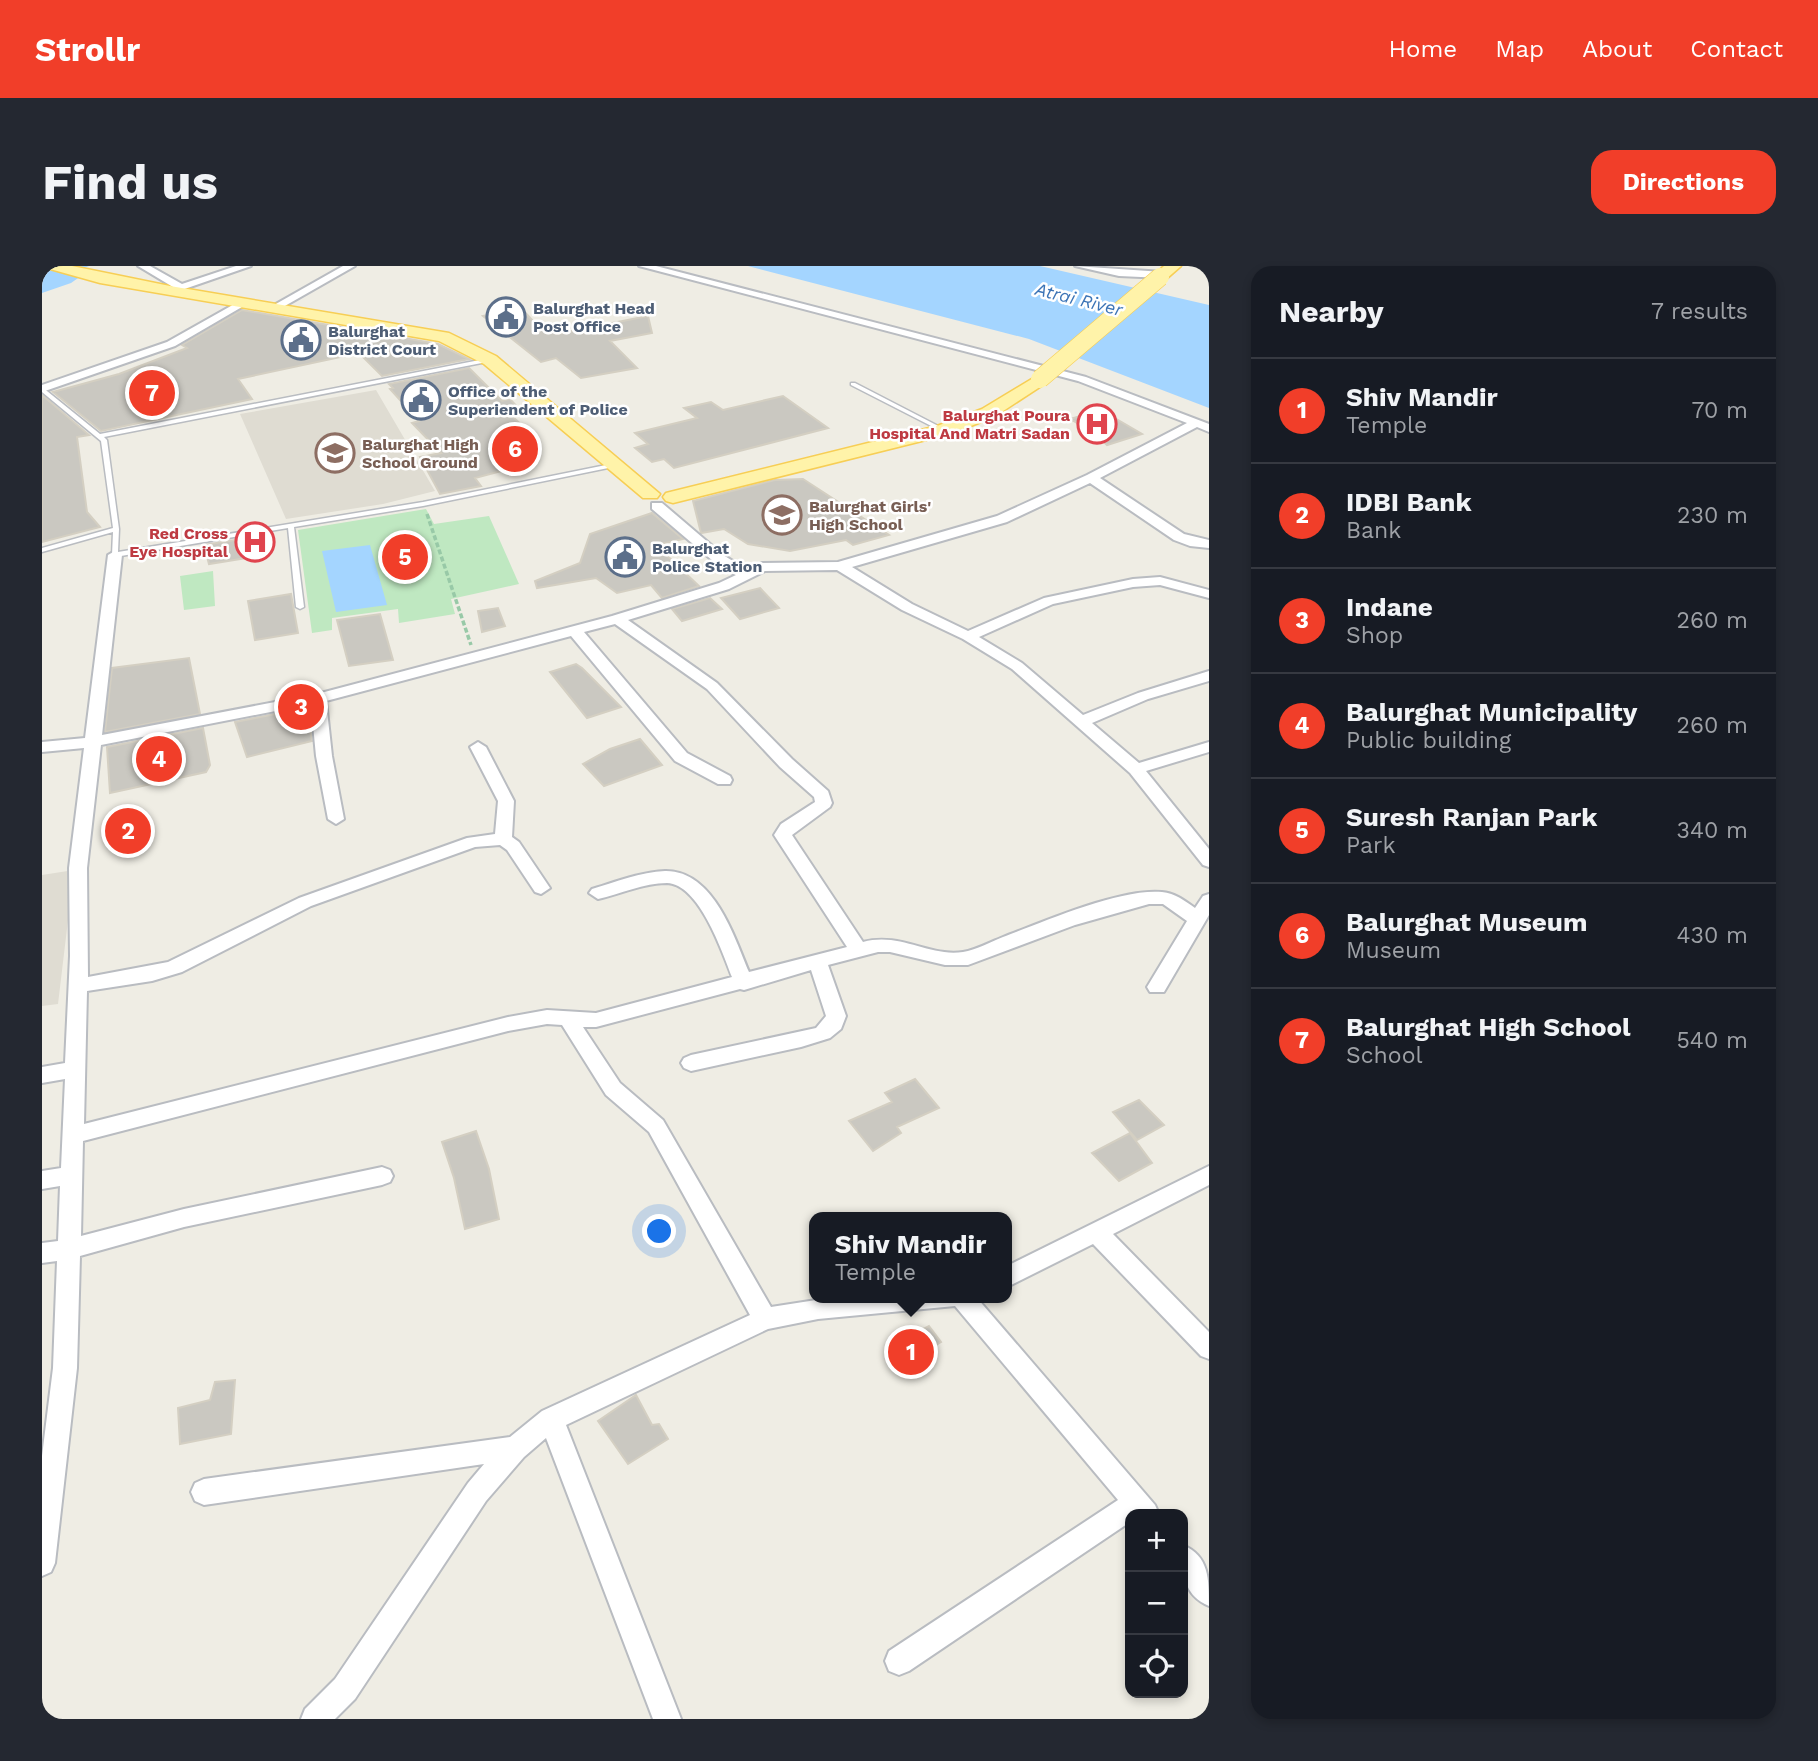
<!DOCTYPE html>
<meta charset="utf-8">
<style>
:root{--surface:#171b24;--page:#242831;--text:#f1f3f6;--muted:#9ea1a6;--line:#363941;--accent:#f13e29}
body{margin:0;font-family:"Work Sans",sans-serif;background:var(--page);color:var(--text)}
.controls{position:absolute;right:21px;bottom:21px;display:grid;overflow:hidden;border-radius:14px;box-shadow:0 4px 10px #0003}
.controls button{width:63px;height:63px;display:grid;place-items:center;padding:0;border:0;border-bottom:2px solid var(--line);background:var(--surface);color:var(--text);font:35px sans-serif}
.you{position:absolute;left:618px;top:966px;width:24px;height:24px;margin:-18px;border:5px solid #fff;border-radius:50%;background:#1a73e8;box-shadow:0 0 0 10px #1a73e833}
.badge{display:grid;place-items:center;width:46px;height:46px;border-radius:50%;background:var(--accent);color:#fff;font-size:23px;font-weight:700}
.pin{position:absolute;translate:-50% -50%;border:4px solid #fff;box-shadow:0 2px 7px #0006}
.popup{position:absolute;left:767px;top:946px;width:203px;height:91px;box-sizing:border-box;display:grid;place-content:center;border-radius:14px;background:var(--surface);filter:drop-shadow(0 2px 5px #0005);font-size:23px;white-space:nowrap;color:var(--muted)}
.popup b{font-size:26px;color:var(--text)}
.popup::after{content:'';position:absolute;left:50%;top:100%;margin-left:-14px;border:14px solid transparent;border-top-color:var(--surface)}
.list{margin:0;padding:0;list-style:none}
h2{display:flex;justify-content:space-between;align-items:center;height:91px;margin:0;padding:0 28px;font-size:30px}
h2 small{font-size:23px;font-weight:400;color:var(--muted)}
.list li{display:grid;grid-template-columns:46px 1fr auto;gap:21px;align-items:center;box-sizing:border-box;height:105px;padding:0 28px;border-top:2px solid var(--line)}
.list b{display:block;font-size:26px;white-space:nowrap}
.list p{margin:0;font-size:23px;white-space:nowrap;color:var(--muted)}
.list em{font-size:23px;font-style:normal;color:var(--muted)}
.icon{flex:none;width:38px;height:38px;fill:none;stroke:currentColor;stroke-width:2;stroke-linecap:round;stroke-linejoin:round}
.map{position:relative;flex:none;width:1167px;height:1453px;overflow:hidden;border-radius:21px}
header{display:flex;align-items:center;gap:42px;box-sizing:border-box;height:98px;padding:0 35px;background:var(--accent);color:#fff}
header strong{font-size:33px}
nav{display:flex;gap:38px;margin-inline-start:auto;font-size:24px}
.intro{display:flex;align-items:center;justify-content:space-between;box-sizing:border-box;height:168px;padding:0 42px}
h1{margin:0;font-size:49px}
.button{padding:18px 32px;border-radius:21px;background:var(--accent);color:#fff;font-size:24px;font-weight:700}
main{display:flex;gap:42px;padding:0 42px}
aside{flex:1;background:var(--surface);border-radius:21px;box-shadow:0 4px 10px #0003}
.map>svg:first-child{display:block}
.education{fill:#dfdcd2}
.green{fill:#bfe8c1}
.water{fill:#a4d5ff}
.building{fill:#cac8c1;stroke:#d4cfc2;stroke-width:2}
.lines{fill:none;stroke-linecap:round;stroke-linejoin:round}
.service-casing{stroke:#b9bcc1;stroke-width:3}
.minor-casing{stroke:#b9bcc1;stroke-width:4}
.primary-casing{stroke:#f7ce55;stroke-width:3}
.path{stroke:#98c9a7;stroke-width:3.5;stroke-dasharray:5 2.5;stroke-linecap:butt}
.service{fill:#fff;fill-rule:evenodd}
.minor{fill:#fff;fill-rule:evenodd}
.primary{fill:#fff3a9;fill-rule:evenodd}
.primary-bridge-casing{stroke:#f7ce55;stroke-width:19;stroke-linecap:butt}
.primary-bridge{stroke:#fff3a9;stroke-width:18}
.labels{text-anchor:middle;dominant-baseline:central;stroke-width:5;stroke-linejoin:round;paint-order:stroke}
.far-service-label{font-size:16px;font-weight:bold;fill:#4e5e75;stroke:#fff;text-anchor:start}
.far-health-label{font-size:16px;font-weight:bold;fill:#be3a42;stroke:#fff;text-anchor:end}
.far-education-label{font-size:16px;font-weight:bold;fill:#785e54;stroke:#fff;text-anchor:start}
.far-water-label{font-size:18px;font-style:italic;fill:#3c74b6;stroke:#fff}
</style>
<header>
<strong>Strollr</strong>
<nav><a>Home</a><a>Map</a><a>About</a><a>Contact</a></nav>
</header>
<div class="intro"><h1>Find us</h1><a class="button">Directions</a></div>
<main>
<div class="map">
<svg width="1167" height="1453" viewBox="0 0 1167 1453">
<rect width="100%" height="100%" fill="#efede4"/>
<path class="education" d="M334,124L393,225L341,238L244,253L198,148Z
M32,604L16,738L0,740V609Z"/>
<path class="green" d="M384,243L392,258L447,250L477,318L409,333L413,348L357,357L356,343L290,352V364L270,367L256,264Z
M171,305L173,340L142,344L138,310Z"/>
<path class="water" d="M6,0H47L30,7L39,10L29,17L0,27V2Z
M706,0H998L1167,39V142L987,73Z
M328,279L345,339L294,346L280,285Z"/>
<path class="building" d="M478,41L491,55L515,68L606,50L610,67L568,75L595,102L539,112L514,92L499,96L441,50Z
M200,44L396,78L427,93L340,110L317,87L196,113L210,133L59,165L11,126L77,108L145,82L140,79Z
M427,102L460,135L468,133L483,149L471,151L494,172L489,197L433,212L439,220L398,228L378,191L399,187L370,157L377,155L348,123L351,122L347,118Z
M0,129L47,169L35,171L45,246L58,261L0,276Z
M741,130L786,162L632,202L622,193L610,196L593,182L606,178L593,167L655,152L642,142L669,136L681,144Z
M1059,144L1100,168L1065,179L1053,167L1028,153Z
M761,213L847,269L811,279L804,274L748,285L706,278L682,263L659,267L651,235L733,214Z
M610,247L641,273L614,279L657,320L620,332L609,319L575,327L554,312L495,322L493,315L538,297L548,268Z
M217,270L223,289L167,298L162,279Z
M718,322L737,342L698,353L679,332Z
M249,328L256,367L213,374L206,335Z
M668,332L680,343L640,355L630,343Z
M456,342L463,360L440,366L436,345Z
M338,348L351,394L307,400L295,354Z
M147,392L158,448L63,466L70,402Z
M534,398L540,402L579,441L545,452L508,406Z
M264,442L270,475L205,491L193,456Z
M161,462L168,499L164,506L68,527L65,481Z
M598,473L620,499L562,520L541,498L568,483Z
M873,813L897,842L855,861L859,867L831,885L807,855L850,836L843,827Z
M1097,834L1122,859L1095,874L1071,846Z
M434,865L447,903L457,953L423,963L412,912L400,876Z
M1088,867L1110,897L1077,915L1050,887Z
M887,1060L899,1076L866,1096L850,1079Z
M193,1114L189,1168L138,1178L136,1142L168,1134L173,1116Z
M594,1129L610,1159L617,1158L626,1173L586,1198L556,1155Z"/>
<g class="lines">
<g class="service-casing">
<path id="service" d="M448,92L451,94L450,95L62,171L65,174L77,263L76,286L381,236L574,197L577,199L576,200L381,240L252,261L262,341L258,343L254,341L246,262L73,291L70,289L71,266L0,286V282L71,262L59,175L0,126V121L58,168Z
M809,117H813L904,164L899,165L809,119Z"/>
</g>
<g class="minor-casing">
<path id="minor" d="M96,0H108L140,18L194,0H209L128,28L123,25L131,21Z
M301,0H313L234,45L225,43Z
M597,0H614L1044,111L1167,158V166L1155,161L1058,212L1142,268L1167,274V282L1148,280L1132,274L1048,217L965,256L810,301L870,338L926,365L1002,332L1091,313L1118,311L1167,324V332L1118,319L1091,321L1011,338L937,371L980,397L1041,449L1096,427L1167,405V415L1106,433L1050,457L1097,497L1167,476V486L1104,505L1167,583V601L1161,599L1088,507L970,403L921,373L860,344L795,304L723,305L687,323L586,354L675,417L750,493L786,525L790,537L788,541L750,569L821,676C859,666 886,691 921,686C934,684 948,676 961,671C1001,656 1078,622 1120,626C1133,627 1143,635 1153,642L1161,630L1167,628V649L1122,726H1108L1105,721L1145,655L1121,638H1107L1033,659L926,699H903L848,686H836L786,699L804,750L799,763L788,772L759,781L649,805L642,802L639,797L642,792L649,789L774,762L784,750L769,704L702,724L698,723L554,761H541L578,817L621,854L729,1041L787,1032H935L1113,1239L1117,1248H1088V1256L867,1405L857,1409L847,1405L843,1395L847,1385L1076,1234L913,1040L776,1053L726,1063L524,1159L639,1453H611L504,1172L482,1191L444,1235L313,1433L293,1453H259L263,1443L293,1413L426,1217L442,1198L162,1239L153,1235L149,1226L153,1217L162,1213L468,1171L500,1145L708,1049L607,866L564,829L520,759L505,758L466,765L41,875L39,970L142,943L340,901L348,904L351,910L348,916L340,919L142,961L38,990L35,1102L13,1297L9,1306L0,1310V1190L11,1102L15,995L0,997V977L16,975L18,920L0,923V905L19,902L23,813L0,817V801L23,797L28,690L27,602L42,482L0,486V476L43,472L66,289L73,285L80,289L60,469L275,428L570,350L677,317L694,309L671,295L610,243V237H620L681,289L704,303L720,297L796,296L955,250L1045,209L1145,157L1036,115ZM573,358L665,423L738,501L772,531L773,536L739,558L732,569L805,681L707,706C692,670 671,604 623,605C599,606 573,616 550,623L547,627L556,633C578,628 602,617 625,617C657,618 680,685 690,711L554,747L505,744L466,751L42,858L45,725L110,715L140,706L269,640L433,581L458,579L465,584L493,626L499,628L508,622L477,576L470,571L472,535L444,481L436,476L428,481L456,535L453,568L425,572L257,632L126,696L46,711L45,602L59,479L269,438L274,490L286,553L294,558L302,553L290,490L284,435L529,370L633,495L676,518H688L690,514L688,510L645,487L542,366Z
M1033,0L1121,6L1126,9L1121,12L1077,10Z
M196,36L205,38L133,80L0,126V119L125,76Z
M1167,900V919L1071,968L1167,1066V1093L1159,1090L1051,978L965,1021V1000Z
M1141,1279C1167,1290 1167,1313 1167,1340C1140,1329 1140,1304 1141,1279Z"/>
</g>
<g class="primary-casing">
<path id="primary" d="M5,0H30L128,20L407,67L454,90L618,228L615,232H601L442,98L397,75L58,17L8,3Z
M1122,0H1139L1123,14H1113L1110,11Z
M998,108L1004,109L1007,113L1004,117L952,151L908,168L631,237L624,235L621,231L624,227L895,160L940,143Z"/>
</g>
<path class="path" d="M385,248L429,379"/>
<use href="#service" class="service"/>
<use href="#minor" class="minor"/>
<use href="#primary" class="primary"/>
<g class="primary-bridge-casing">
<path id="primary-bridge" d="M998,113L1118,11"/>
</g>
<use href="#primary-bridge" class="primary-bridge"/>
</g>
<defs>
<g id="civic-ring" transform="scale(2.0125)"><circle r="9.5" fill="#fff" stroke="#5c6f8a" stroke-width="1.5"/><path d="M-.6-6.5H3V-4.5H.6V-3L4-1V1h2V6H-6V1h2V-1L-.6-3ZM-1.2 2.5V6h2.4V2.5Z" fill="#5c6f8a"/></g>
<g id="hospital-ring" transform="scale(2.0125)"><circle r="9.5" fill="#fff" stroke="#e0444e" stroke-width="1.5"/><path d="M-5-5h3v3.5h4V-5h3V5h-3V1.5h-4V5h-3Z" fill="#e0444e"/></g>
<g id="school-ring" transform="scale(2.0125)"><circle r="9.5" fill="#fff" stroke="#8d6e63" stroke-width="1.5"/><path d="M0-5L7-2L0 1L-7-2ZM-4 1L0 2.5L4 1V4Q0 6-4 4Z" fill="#8d6e63"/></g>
</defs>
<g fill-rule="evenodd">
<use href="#civic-ring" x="464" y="51"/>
<use href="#civic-ring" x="259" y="74"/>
<use href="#civic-ring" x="379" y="134"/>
<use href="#hospital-ring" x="1055" y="158"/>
<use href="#school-ring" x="293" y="187"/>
<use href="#school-ring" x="740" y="249"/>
<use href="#hospital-ring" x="213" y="276"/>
<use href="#civic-ring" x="583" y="291"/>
</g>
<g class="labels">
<g class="far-service-label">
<text x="491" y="42">Balurghat Head<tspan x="491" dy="18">Post Office</tspan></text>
<text x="286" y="65">Balurghat<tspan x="286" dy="18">District Court</tspan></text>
<text x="406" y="125">Office of the<tspan x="406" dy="18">Superiendent of Police</tspan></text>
<text x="610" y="282">Balurghat<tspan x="610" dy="18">Police Station</tspan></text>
</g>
<g class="far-health-label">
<text x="1028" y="149">Balurghat Poura<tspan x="1028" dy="18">Hospital And Matri Sadan</tspan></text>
<text x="186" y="267">Red Cross<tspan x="186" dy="18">Eye Hospital</tspan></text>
</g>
<g class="far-education-label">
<text x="320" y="178">Balurghat High<tspan x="320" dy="18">School Ground</tspan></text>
<text x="767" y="240">Balurghat Girls'<tspan x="767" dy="18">High School</tspan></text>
</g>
<g class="far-water-label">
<text transform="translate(1037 33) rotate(14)">Atrai River</text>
</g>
</g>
</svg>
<div class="controls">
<button>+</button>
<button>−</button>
<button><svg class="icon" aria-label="locate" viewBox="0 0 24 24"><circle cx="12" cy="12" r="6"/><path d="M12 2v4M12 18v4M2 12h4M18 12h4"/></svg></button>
</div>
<div class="you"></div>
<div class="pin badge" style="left:869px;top:1086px">1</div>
<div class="popup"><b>Shiv Mandir</b>Temple</div>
<div class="pin badge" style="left:86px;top:565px">2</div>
<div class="pin badge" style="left:259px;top:441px">3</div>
<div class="pin badge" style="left:117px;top:493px">4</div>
<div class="pin badge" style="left:363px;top:291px">5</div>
<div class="pin badge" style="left:473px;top:183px">6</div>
<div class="pin badge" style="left:110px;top:127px">7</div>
</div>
<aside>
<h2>Nearby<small>7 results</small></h2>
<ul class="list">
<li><span class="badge">1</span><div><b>Shiv Mandir</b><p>Temple</p></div><em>70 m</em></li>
<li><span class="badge">2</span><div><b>IDBI Bank</b><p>Bank</p></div><em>230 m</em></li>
<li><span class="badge">3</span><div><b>Indane</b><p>Shop</p></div><em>260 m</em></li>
<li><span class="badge">4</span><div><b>Balurghat Municipality</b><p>Public building</p></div><em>260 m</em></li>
<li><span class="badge">5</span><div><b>Suresh Ranjan Park</b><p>Park</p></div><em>340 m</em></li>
<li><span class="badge">6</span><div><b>Balurghat Museum</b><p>Museum</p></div><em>430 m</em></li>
<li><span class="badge">7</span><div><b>Balurghat High School</b><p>School</p></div><em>540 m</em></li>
</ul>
</aside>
</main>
